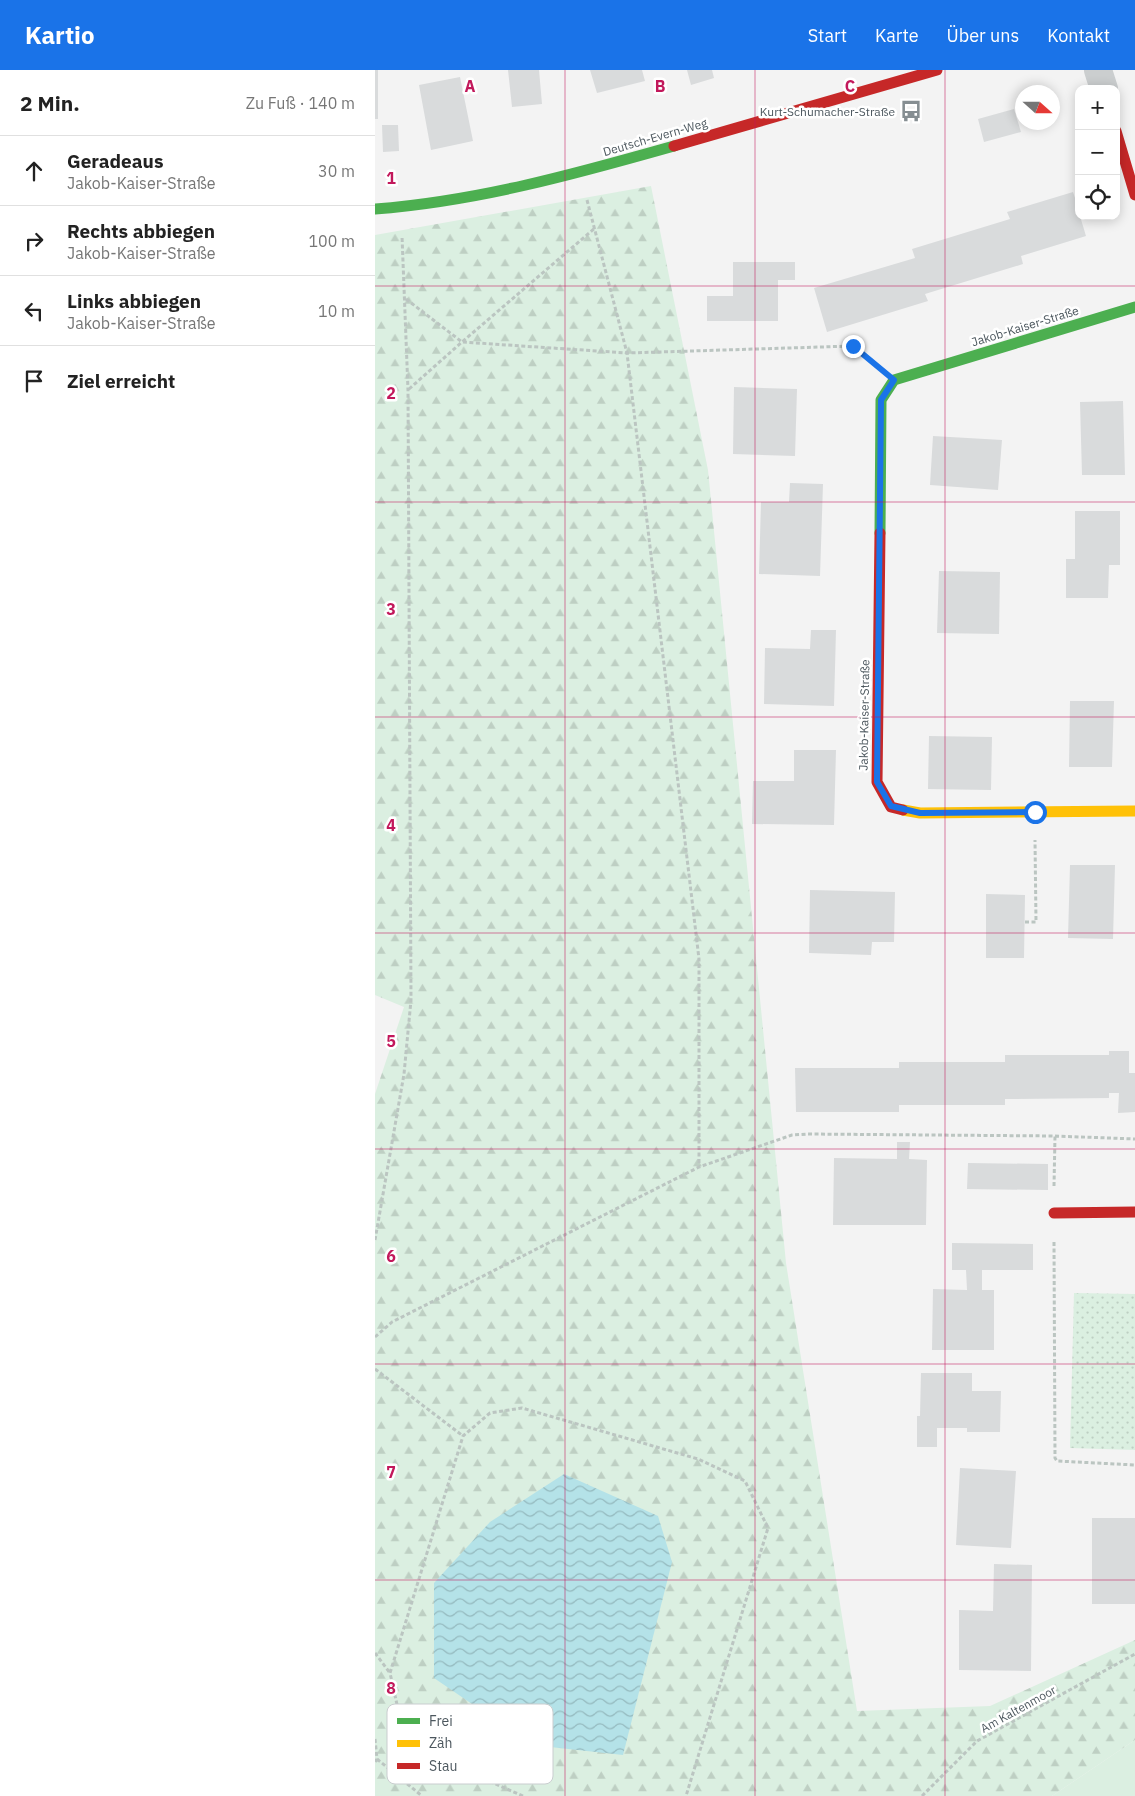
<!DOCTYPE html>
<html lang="de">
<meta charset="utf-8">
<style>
:root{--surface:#fff;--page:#f6f6f6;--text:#222;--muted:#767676;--line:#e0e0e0;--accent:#1a73e8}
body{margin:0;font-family:"IBM Plex Sans",sans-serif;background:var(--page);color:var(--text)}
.controls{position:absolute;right:15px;top:15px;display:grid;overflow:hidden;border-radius:10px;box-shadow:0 2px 12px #0003}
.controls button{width:45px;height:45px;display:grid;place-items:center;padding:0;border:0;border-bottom:1px solid var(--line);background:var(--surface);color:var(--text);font:25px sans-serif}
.compass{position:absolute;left:640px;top:15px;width:45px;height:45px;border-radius:50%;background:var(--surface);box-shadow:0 2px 12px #0003;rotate:111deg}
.stop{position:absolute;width:15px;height:15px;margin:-11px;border:4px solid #1a73e8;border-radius:50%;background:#fff}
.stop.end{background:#1a73e8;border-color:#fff;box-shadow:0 1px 5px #0008}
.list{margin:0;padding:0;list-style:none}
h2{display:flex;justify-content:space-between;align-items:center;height:65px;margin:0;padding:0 20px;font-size:21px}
h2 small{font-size:16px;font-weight:400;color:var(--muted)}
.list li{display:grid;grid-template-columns:32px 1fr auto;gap:15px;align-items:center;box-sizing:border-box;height:70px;padding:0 20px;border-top:1px solid var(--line)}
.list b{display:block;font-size:19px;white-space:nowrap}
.list p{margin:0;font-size:16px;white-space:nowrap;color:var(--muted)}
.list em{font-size:16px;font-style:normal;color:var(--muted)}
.icon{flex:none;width:28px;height:28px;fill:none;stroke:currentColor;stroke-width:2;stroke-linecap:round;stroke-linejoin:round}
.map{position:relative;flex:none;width:760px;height:1726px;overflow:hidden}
header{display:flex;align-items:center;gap:30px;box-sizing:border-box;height:70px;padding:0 25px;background:var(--accent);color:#fff}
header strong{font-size:24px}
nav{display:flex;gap:28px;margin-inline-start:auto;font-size:18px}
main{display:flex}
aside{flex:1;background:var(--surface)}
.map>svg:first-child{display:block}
.green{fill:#dbefe1}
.forest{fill:url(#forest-firs)}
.park{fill:url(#park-dots)}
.water{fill:url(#water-waves)}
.building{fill:#d9dbdc}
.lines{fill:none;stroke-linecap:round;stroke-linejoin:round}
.path{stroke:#bbc5c1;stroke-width:3;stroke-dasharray:4 2.5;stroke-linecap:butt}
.street{stroke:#cbcecf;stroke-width:28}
.fast{stroke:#4caf50;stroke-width:11}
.slow{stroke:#ffc107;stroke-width:11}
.jam{stroke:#c62828;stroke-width:11}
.route{stroke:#1a73e8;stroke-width:6}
.grid{fill:none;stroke:#c2185b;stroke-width:1;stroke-opacity:0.55}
.labels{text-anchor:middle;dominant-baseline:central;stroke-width:5;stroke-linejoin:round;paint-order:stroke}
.poi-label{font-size:12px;fill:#4c575e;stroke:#fff;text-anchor:end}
.street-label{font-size:12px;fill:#4c575e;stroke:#fff}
.key{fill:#fff;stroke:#c9cdcf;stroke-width:1}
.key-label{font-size:14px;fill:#4c575e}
.grid-label{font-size:16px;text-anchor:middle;font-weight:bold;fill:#c2185b;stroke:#fff;stroke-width:5;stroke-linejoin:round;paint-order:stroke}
</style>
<header>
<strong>Kartio</strong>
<nav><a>Start</a><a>Karte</a><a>Über uns</a><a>Kontakt</a></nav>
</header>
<main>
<aside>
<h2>2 Min.<small>Zu Fuß · 140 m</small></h2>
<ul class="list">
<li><svg class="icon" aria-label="ahead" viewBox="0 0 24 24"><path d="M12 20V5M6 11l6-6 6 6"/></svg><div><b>Geradeaus</b><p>Jakob-Kaiser-Straße</p></div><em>30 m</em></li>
<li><svg class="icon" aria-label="right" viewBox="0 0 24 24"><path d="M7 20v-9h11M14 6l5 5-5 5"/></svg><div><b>Rechts abbiegen</b><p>Jakob-Kaiser-Straße</p></div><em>100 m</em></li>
<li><svg class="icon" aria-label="left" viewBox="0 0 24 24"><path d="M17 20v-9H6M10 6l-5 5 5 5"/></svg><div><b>Links abbiegen</b><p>Jakob-Kaiser-Straße</p></div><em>10 m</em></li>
<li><svg class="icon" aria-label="arrive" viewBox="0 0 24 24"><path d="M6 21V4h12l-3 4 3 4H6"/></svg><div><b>Ziel erreicht</b></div></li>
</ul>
</aside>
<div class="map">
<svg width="760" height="1726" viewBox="0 0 760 1726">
<defs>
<pattern id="forest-firs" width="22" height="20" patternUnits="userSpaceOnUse" patternTransform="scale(1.25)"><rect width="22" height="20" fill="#dbefe1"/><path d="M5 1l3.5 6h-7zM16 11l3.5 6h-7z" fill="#becfc3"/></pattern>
<pattern id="park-dots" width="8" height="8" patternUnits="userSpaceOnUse" patternTransform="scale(1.25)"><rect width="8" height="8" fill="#dbefe1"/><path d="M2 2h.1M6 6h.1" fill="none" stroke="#becfc3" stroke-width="1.8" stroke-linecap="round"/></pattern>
<pattern id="water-waves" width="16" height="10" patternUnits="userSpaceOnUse" patternTransform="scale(1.25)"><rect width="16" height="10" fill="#b4e2e8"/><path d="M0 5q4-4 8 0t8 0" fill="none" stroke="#95babf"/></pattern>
</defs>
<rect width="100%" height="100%" fill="#f3f3f3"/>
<path class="green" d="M760,1670V1726H677Z"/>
<path class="forest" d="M276,116L333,400L411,1193L482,1641L615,1636L760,1570V1670L677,1726H0V1024L29,937L0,925V165Z"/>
<path class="park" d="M699,1223L760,1224V1380L695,1378Z"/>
<path class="water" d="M189,1404L283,1446L297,1492L248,1685L157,1675L59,1608V1513L115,1452Z"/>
<path class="building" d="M0,0H3V49H0Z
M133,0H164L167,34L137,37Z
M215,0H267L270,11L222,23Z
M312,0H337L339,8L316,15Z
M85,7L98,71L56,80L44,15Z
M639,39L646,62L609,72L603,49Z
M7,55H23L24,81L8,82Z
M698,122L704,140V146H705L711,166L646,186L648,194L550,224L553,231L452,262L439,218L540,188L537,179L635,149L632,142Z
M358,192H420V210H403V251H332V226H358Z
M359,317L422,319L420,386L358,384Z
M748,331L750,405H707L705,332Z
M558,366L627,370L623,420L555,415Z
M415,413L448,414L445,506L384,504L386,432H414Z
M700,441H745V495H734L733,528H691V489H700Z
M564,501L625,502L624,564L562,563Z
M436,560H461L459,636L389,634L390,578L435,579Z
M695,631H739L737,697H694Z
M554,666L617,667L616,720L553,719Z
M419,680H461L459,755L377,754L378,711H419Z
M695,795H740L738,869L693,868Z
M435,820L520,822L519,872H497L496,885L434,883Z
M611,824L650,825L649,888H611Z
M734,981H754V1003H760V1042L743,1043L744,1023H734V1028L630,1029V1035H524V1042H421L420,998H524V992H630V985H734Z
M522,1072H535L534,1089L552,1090L551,1155H458L459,1088L522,1089Z
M593,1093L673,1094V1120L592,1119Z
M577,1173L658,1174V1200H607V1220H619V1280H557L558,1219L592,1220L591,1200H577Z
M546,1303H597V1321H626L625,1362H592V1358H562V1377H542V1346H545Z
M585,1398L641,1401L636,1478L581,1475Z
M717,1448H760V1534H717Z
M619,1494L657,1495L656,1601L584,1600V1540L618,1541Z"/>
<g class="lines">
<path class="path" d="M212,130L252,283L324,889V1097
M31,229L87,272L252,283L478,276L498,292
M34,319L87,272L220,158
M650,852H661L660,770
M679,1116L680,1066
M0,1170L29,1004L36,930L33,320L27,166
M679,1172L680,1388L682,1391L760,1395
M0,1267L17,1252L324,1097L417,1065L433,1064L680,1066L760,1069
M0,1299L88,1366
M0,1583L15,1603
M0,1669L2,1689L0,1692
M2,1689L47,1726
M148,1726L61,1688L25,1648L15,1603L88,1366L115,1343L147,1338L323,1389L370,1411L393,1458L311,1726
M547,1726L602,1671L760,1584"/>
<path class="street" d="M723,0L729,19"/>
<path class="fast" d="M0,139C103,131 200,104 299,76
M505,463L506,330L519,310L760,237"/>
<path class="slow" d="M528,740L545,743L760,741"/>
<path class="jam" d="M741,61L760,125
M299,76L562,0
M505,463L502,712L516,737L528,740
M679,1143L760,1142"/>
</g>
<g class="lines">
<path class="route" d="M478,276L519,310L506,330L502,712L516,736L545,743L660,742"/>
</g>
<path class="grid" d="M190,0V1726M380,0V1726M570,0V1726M0,216H760M0,432H760M0,647H760M0,863H760M0,1079H760M0,1294H760M0,1510H760"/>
<defs>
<g id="bus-bare" transform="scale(1.725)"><path d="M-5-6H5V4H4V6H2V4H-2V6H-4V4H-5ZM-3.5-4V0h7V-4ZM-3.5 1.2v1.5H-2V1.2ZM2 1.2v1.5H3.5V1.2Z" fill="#868e92" stroke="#fff" stroke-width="2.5" paint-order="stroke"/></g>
</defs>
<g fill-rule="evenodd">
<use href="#bus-bare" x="536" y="41"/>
</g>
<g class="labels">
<g class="poi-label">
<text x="520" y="41">Kurt-Schumacher-Straße</text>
</g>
<g class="street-label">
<text transform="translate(280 67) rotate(-16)">Deutsch-Evern-Weg</text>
<text transform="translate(650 256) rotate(-17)">Jakob-Kaiser-Straße</text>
<text transform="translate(489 645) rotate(-89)">Jakob-Kaiser-Straße</text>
<text transform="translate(643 1639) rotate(-29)">Am Kaltenmoor</text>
</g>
</g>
<rect x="12" y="1634" width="166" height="80" rx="8" class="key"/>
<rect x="22" y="1648" width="23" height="6" fill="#4caf50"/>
<rect x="22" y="1670" width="23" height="7" fill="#ffc107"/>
<rect x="22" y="1693" width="23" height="6" fill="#c62828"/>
<g class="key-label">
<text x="54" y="1656">Frei</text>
<text x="54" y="1678">Zäh</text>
<text x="54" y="1701">Stau</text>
</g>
<g class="grid-label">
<text x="95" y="22">A</text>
<text x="285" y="22">B</text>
<text x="475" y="22">C</text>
<text x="16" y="114">1</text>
<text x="16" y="329">2</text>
<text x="16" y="545">3</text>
<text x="16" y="761">4</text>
<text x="16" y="977">5</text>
<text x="16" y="1192">6</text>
<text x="16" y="1408">7</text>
<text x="16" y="1624">8</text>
</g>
</svg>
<div class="controls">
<button>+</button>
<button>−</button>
<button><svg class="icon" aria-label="locate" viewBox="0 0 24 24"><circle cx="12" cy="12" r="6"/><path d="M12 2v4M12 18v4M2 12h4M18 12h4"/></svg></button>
</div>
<svg class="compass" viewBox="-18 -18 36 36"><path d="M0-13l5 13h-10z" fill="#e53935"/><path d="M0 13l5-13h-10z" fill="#767676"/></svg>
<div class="stop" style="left:660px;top:742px"></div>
<div class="stop end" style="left:478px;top:276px"></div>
</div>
</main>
